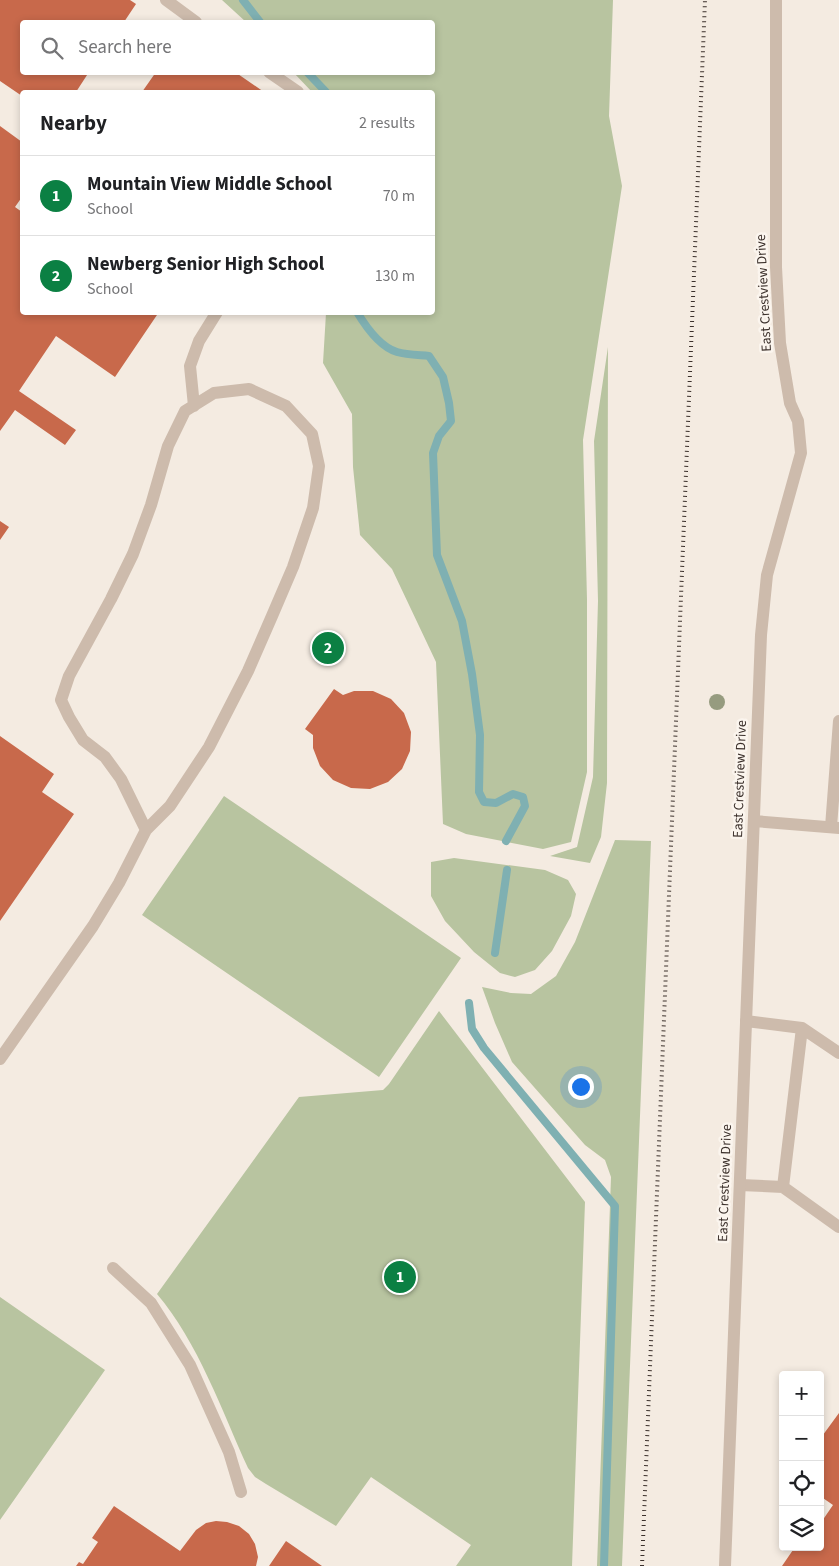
<!DOCTYPE html>
<meta charset="utf-8">
<style>
:root{--surface:#fff;--page:#f6f6f6;--text:#202124;--muted:#757577;--line:#e0e0e0;--accent:#0b8043}
body{margin:0;font-family:"Source Sans 3",sans-serif;background:var(--page);color:var(--text)}
.controls{position:absolute;right:15px;bottom:15px;display:grid;overflow:hidden;border-radius:5px;box-shadow:0 2px 8px #0003}
.controls button{width:45px;height:45px;display:grid;place-items:center;padding:0;border:0;border-bottom:1px solid var(--line);background:var(--surface);color:var(--text);font:25px sans-serif}
.you{position:absolute;left:580px;top:1086px;width:18px;height:18px;margin:-12px;border:4px solid #fff;border-radius:50%;background:#1a73e8;box-shadow:0 0 0 8px #1a73e833}
.badge{display:grid;place-items:center;width:32px;height:32px;border-radius:50%;background:var(--accent);color:#fff;font-size:16px;font-weight:700}
.pin{position:absolute;translate:-50% -50%;border:2px solid #fff;box-shadow:0 1px 5px #0006}
.list{margin:0;padding:0;list-style:none}
h2{display:flex;justify-content:space-between;align-items:center;height:65px;margin:0;padding:0 20px;font-size:21px}
h2 small{font-size:16px;font-weight:400;color:var(--muted)}
.list li{display:grid;grid-template-columns:32px 1fr auto;gap:15px;align-items:center;box-sizing:border-box;height:80px;padding:0 20px;border-top:1px solid var(--line)}
.list b{display:block;font-size:19px;white-space:nowrap}
.list p{margin:0;font-size:16px;white-space:nowrap;color:var(--muted)}
.list em{font-size:16px;font-style:normal;color:var(--muted)}
.icon{flex:none;width:28px;height:28px;fill:none;stroke:currentColor;stroke-width:2;stroke-linecap:round;stroke-linejoin:round}
.map{position:relative;flex:none;width:839px;height:1566px;overflow:hidden}
.search{position:absolute;background:var(--surface);box-shadow:0 2px 8px #0003;left:20px;top:20px;width:415px;height:55px;display:flex;align-items:center;gap:12px;box-sizing:border-box;padding:0 18px;border-radius:5px;color:var(--muted);font-size:19px}
.panel{position:absolute;background:var(--surface);box-shadow:0 2px 8px #0003;left:20px;top:90px;width:415px;height:225px;border-radius:5px}
.map>svg:first-child{display:block}
.green{fill:#b8c4a0}
.lines{fill:none;stroke-linecap:round;stroke-linejoin:round}
.stream{stroke:#7fb0b2;stroke-width:8}
.building{fill:#c8694b}
.lane{stroke:#cdbbac;stroke-width:12}
.street{stroke:#cdbbac;stroke-width:12}
.rail{stroke:#3b302b;stroke-width:4;stroke-dasharray:1 4;stroke-linecap:butt}
.tree{fill:#969b7f}
.labels{text-anchor:middle;dominant-baseline:central;stroke-width:5;stroke-linejoin:round;paint-order:stroke}
.street-label{font-size:14px;fill:#3b302b;stroke:#fbf5ee}
</style>
<div class="map">
<svg width="839" height="1566" viewBox="0 0 839 1566">
<rect width="100%" height="100%" fill="#f4ebe1"/>
<path class="green" d="M222,0H613L609,116L622,186L583,440L587,599V772L571,842L543,849L466,834L443,824L436,662L392,569L360,535L353,467L352,414L323,363L326,313L432,312V92H312L294,73L432,72V22H246Z
M608,347L607,783L601,837L590,863L550,856L577,847L593,777L598,601L594,441Z
M224,796L461,958L379,1077L142,915Z
M615,840L651,841L622,1566H597L611,1177L605,1160L585,1145L512,1062L495,1023L482,987L511,993L531,994L556,976L575,942Z
M454,858L545,870L568,880L576,894L571,916L552,951L535,970L515,977L500,973L474,952L445,921L431,896V862Z
M439,1011L585,1202L572,1566H456L471,1545L371,1477L336,1526L266,1484L255,1477L248,1468C222,1411 198,1342 157,1294L299,1097L383,1090L389,1084Z
M0,1297L105,1370L0,1520Z"/>
<g class="lines">
<path class="stream" d="M243,0L260,22
M307,72L326,92
M357,312C366,327 380,347 397,352C407,355 419,355 429,356L443,377L449,403L451,421L439,436L433,453L437,555L462,621L472,674L480,735L479,792L484,802L496,803L513,794L523,797L525,806L506,841
M495,953L507,870
M469,1003L472,1029L484,1048L615,1206L604,1566"/>
</g>
<path class="building" d="M0,0H130L136,4L124,22H22V72H89L76,92H22V96L0,81Z
M156,72H235L264,92H142Z
M0,126L22,142V197L15,207L22,212V312H159L115,377L56,336L19,391L76,430L65,445L15,410L0,431Z
M0,521L9,527L0,540Z
M334,689L343,695L354,691H373L391,699L404,713L411,732L410,751L402,769L388,782L370,789L351,788L333,780L320,766L313,748V735L305,729Z
M0,736L54,774L42,792L74,814L0,921Z
M839,1413V1566H782L795,1547H820V1524L833,1505L820,1496V1439Z
M114,1506L180,1551L196,1530L206,1523L216,1521L227,1522L239,1526L249,1534L255,1544L258,1557L256,1566H76L79,1562L83,1564L98,1542L92,1538Z
M286,1541L322,1566H269Z"/>
<g class="lines">
<path class="lane" d="M166,0L196,22
M269,72L298,92
M194,406L190,366L199,341L217,312
M831,827L839,721
M746,1021L802,1028L839,1053
M0,1059L93,926L119,883L146,830L170,806L209,747L248,671L272,616L293,567L313,508L319,466L312,434L286,406L249,389L214,393L185,411L168,446L151,505L133,554L111,599L69,676L61,700L69,717L83,740L105,757L121,779L146,830
M740,1185L783,1187L839,1227
M783,1187L802,1028
M113,1268L151,1303L190,1365L229,1452L241,1492"/>
<path class="street" d="M754,821L839,828
M725,1566L761,635L767,575L801,453L798,421L790,403L780,343L776,267V0"/>
<path class="rail" d="M642,1566L705,0"/>
</g>
<circle class="tree" cx="717" cy="702" r="8"/>
<g class="labels">
<g class="street-label">
<text transform="translate(764 293) rotate(-93)">East Crestview Drive</text>
<text transform="translate(740 779) rotate(-88)">East Crestview Drive</text>
<text transform="translate(725 1183) rotate(-88)">East Crestview Drive</text>
</g>
</g>
</svg>
<div class="controls">
<button>+</button>
<button>−</button>
<button><svg class="icon" aria-label="locate" viewBox="0 0 24 24"><circle cx="12" cy="12" r="6"/><path d="M12 2v4M12 18v4M2 12h4M18 12h4"/></svg></button>
<button><svg class="icon" aria-label="layers" viewBox="0 0 24 24"><path d="M12 4l9 5-9 5-9-5zM3 14l9 5 9-5"/></svg></button>
</div>
<div class="you"></div>
<div class="pin badge" style="left:400px;top:1277px">1</div>
<div class="pin badge" style="left:328px;top:648px">2</div>
<div class="search"><svg class="icon" aria-label="search" viewBox="0 0 24 24"><circle cx="10" cy="10" r="6"/><path d="M15 15l6 6"/></svg>Search here</div>
<section class="panel">
<h2>Nearby<small>2 results</small></h2>
<ul class="list">
<li><span class="badge">1</span><div><b>Mountain View Middle School</b><p>School</p></div><em>70 m</em></li>
<li><span class="badge">2</span><div><b>Newberg Senior High School</b><p>School</p></div><em>130 m</em></li>
</ul>
</section>
</div>
